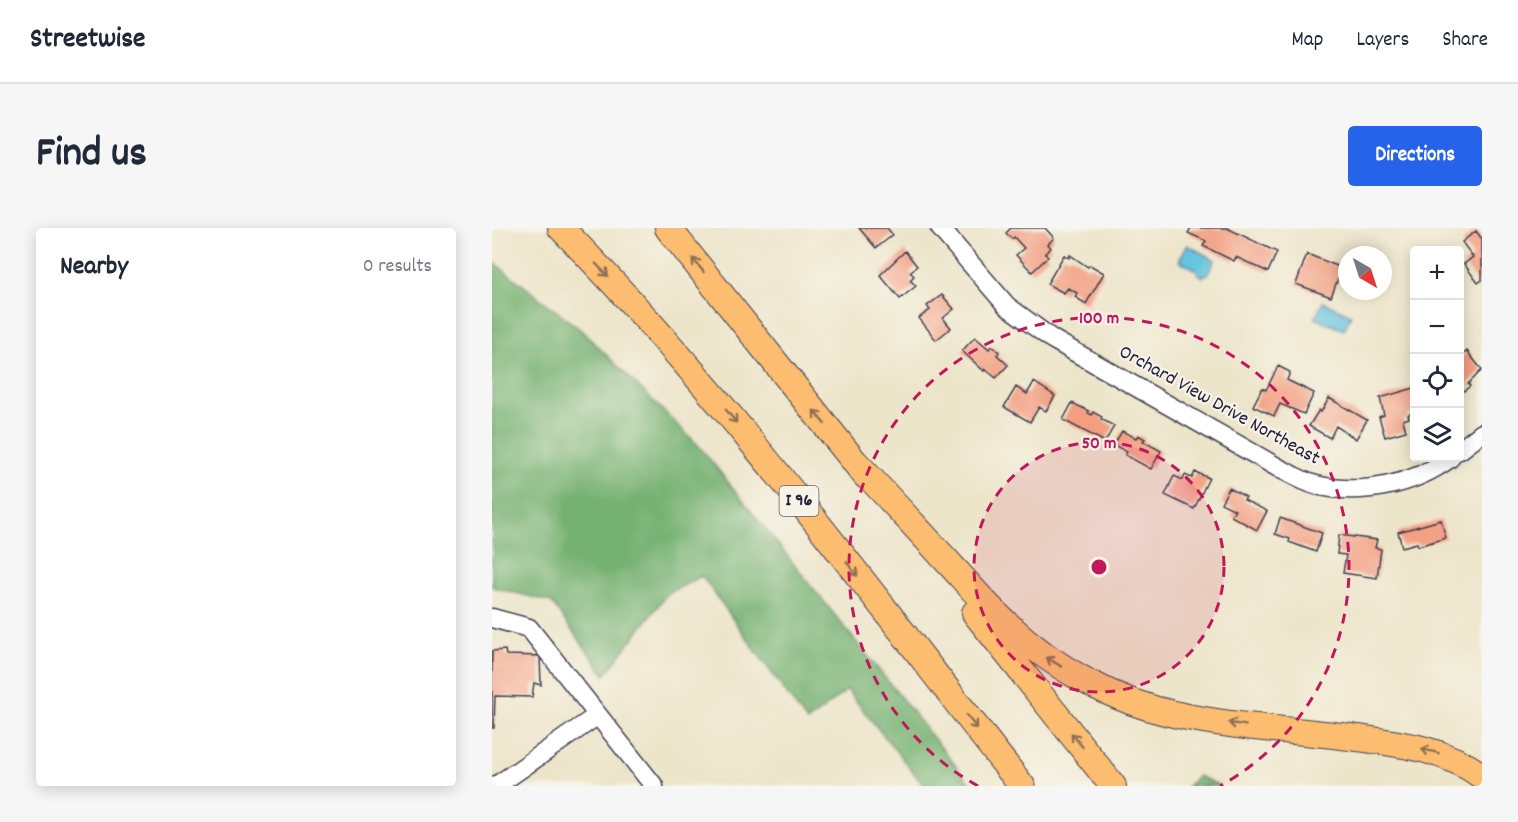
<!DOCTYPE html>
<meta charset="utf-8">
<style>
:root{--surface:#fff;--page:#f6f6f7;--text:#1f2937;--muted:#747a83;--line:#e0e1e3;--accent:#2563eb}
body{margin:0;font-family:Dekko,sans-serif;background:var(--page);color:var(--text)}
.controls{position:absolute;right:18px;top:18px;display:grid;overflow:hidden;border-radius:6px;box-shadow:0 3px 15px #0003}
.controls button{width:54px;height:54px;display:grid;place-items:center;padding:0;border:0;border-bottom:2px solid var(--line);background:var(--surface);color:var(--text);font:30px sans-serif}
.compass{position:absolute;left:846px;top:18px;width:54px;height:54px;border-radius:50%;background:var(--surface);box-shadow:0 3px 15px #0003;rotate:141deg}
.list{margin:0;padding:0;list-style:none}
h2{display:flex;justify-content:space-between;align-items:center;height:78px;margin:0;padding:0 24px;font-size:26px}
h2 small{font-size:20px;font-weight:400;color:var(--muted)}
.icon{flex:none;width:33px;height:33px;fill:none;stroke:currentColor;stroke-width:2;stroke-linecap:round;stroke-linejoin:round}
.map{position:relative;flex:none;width:990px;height:558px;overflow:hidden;border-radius:6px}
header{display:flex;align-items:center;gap:36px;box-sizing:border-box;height:84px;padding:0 30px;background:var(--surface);border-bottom:2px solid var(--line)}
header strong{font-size:28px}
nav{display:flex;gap:33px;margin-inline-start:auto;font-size:21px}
.intro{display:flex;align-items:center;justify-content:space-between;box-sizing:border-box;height:144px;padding:0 36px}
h1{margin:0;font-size:42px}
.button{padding:15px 27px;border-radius:6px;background:var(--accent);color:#fff;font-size:21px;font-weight:700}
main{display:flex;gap:36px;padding:0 36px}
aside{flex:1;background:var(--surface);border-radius:6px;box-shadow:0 3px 15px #0003}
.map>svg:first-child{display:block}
.forest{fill:#74b171;stroke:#4b6a56;stroke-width:1.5}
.water{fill:#60c2de;stroke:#41728c;stroke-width:1.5}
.building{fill:#f39e81}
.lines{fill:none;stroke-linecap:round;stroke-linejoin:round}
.minor-casing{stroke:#403f50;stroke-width:21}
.highway-casing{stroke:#403f50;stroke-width:28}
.minor{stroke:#fff;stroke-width:18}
.highway{stroke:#fcbd6f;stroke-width:26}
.oneway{stroke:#8f7055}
.ring{fill:none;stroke:#c2185b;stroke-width:3;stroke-dasharray:10 8}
.labels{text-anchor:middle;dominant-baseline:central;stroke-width:4.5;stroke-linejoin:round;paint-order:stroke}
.shield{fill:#f7f3e8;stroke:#62616f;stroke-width:1.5}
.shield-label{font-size:18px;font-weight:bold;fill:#22223b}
.street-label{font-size:20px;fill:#22223b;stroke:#f7f3e8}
.centre{fill:#c2185b;stroke:#f7f3e8;stroke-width:3}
.ring-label{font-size:18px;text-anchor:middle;font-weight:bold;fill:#c2185b;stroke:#f7f3e8;stroke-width:4.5;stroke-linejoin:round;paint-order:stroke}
</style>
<header>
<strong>Streetwise</strong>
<nav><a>Map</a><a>Layers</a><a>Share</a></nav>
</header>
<div class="intro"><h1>Find us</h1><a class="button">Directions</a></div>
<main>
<aside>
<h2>Nearby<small>0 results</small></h2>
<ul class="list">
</ul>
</aside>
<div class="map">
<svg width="990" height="558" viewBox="0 0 990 558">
<rect width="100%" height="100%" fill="#f7f3e8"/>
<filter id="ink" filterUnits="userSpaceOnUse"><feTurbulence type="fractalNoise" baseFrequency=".0167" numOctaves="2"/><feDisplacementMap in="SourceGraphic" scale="12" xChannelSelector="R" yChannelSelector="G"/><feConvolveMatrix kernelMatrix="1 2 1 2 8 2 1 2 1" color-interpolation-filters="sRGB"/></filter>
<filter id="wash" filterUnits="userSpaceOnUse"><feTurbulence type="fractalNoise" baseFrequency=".008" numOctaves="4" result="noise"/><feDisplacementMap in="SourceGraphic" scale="24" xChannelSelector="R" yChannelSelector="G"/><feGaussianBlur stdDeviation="1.35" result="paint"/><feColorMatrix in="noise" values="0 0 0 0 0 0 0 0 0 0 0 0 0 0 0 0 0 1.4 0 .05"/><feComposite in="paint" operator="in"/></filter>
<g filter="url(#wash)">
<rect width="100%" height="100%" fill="#ede5ca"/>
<path class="forest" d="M0,33L89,102L207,218L480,558H432L355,462L315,494L210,348L175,366L113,447L59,374L0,359Z
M706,548L728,558H695Z"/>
<path class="water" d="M695,17L723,32L715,47L712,46L711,49L705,45L706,43L687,33Z
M831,74L859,87L852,102L823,90Z"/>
<g id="blocks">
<path class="building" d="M367,0H395L401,7L384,20Z
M519,0H553L562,10L556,16L559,20L553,25L556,29L540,44L524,27L532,20L522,9L520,11L514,5Z
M699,0H735L785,24L776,44L744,29L742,33L711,18L714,13L696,5Z
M984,3L990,11V52L986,55L972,36L981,29L970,14Z
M413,23L425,38L418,44L422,48L418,52L424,58L408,71L388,47Z
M815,26L850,40L839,69L804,56Z
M572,27L577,30L578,27L596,39L598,37L612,45L594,76L583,69L585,65L576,60L572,65L555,56Z
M450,67L462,81L451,90L459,100L444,112L427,90L438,82L435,78Z
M483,109L497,121L500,118L507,124L505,127L516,137L504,150L493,141L492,143L470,123Z
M975,123L990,142L976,156L978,158L972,163L970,161L968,164V130Z
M786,138L798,144L795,152L822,165L812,186L788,176L782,188L761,178L770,160L774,162Z
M542,154L563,168L554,183L547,179L538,194L512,179L524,159L535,166Z
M922,160V188H920V185L916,187L917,190L911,192L914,203L893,209L887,189L892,187L888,170Z
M837,170L875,192L864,211L844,198L838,210L817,198L827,182L829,184Z
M580,175L597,183L596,185L600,187L601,184L610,189L609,191L622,198L613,214L571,192Z
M630,203L644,210L646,207L653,211L651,213L669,223L659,241L633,227L635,224L622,217Z
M703,244L717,250L702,281L673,267L682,248L691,252L693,247L700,250Z
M737,260L754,269L752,272L775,283L765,302L739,288L743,282L729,275Z
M788,290L830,305L824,324L797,314L798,311L783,306Z
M949,292L954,310L926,318L925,315L910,319L906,304Z
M847,307L885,312L883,320L889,321L885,350L851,345L854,327L845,326Z
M13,422L14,427L48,428L49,457L42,455L40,469L3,468L2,500H0V423Z"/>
</g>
</g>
<g filter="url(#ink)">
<use href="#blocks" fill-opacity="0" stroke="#403f50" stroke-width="1.5"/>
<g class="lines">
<g class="minor-casing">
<path id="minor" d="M448,0L515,78L560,111L785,239C797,245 811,254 824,257C868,268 922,257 958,230
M968,222L990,205
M0,390L37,400L162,558
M4,558L106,487"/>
</g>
<g class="highway-casing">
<path id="highway" d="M69,0C238,172 381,368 530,558
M176,0L374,248
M364,235C394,267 424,299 453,331C474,353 493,377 516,397C563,441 623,474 686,487C745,500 806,502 866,510C910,516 953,521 990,548
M483,385L621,558"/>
</g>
<use href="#minor" class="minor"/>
<use href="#highway" class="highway"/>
</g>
<defs><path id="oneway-shaft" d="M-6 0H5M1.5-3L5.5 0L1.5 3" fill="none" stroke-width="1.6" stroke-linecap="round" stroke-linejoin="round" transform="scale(1.5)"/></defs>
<g class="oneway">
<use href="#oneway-shaft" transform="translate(206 37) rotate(-129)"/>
<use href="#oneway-shaft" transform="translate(110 42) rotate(46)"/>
<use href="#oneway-shaft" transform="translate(239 188) rotate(51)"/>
<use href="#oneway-shaft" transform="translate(327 189) rotate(-129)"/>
<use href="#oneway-shaft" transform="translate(360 341) rotate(52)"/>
<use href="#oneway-shaft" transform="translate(562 434) rotate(-148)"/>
<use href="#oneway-shaft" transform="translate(480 494) rotate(52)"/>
<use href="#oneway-shaft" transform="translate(745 496) rotate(-171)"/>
<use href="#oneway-shaft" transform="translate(585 512) rotate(-129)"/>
<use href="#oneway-shaft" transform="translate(938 523) rotate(-166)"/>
</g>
</g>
<circle cx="607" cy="339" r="125" fill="#c2185b" fill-opacity=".12"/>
<g class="ring">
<circle cx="607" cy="339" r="125"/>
<path d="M486 558A250 250 0 1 1 728 558"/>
</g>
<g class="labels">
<rect class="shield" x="287.5" y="258" width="39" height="30" rx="4.5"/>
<g class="shield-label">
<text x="307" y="273">I 96</text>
</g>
<g class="street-label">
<text transform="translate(727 178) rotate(29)">Orchard View Drive Northeast</text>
</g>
</g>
<circle cx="607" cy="339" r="9" class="centre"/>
<g class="ring-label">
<text x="607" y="95">100 m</text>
<text x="607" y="220">50 m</text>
</g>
</svg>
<div class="controls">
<button>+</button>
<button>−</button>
<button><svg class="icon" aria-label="locate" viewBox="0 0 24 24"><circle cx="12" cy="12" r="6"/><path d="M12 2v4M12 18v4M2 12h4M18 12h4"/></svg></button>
<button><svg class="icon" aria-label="layers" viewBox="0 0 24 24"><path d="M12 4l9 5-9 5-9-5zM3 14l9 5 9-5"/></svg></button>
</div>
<svg class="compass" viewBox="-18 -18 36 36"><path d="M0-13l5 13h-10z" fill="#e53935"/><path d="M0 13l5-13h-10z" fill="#747a83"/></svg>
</div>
</main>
